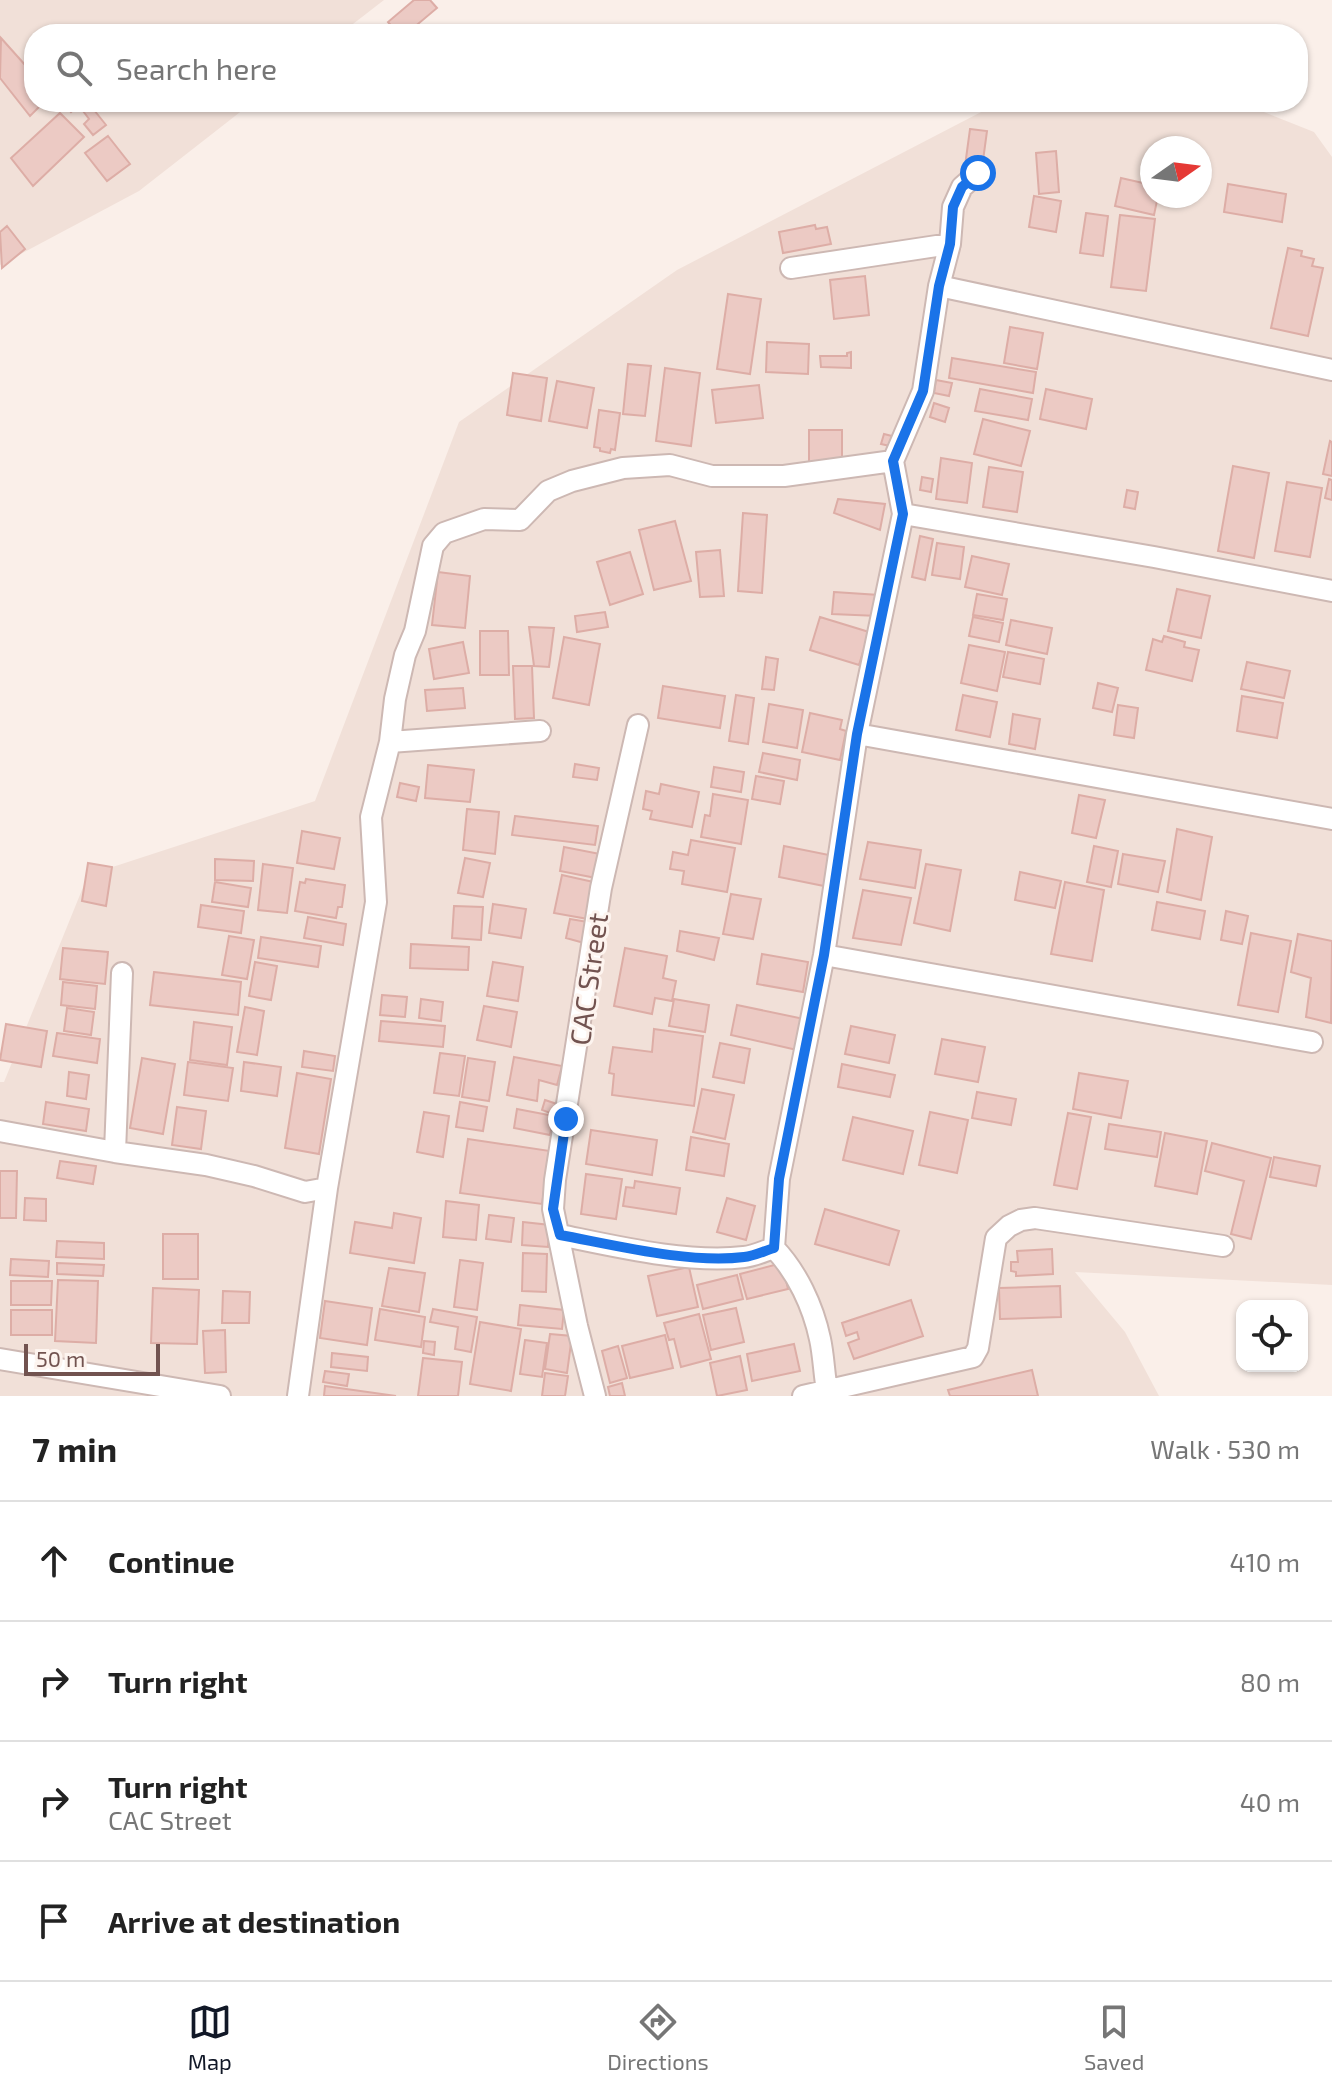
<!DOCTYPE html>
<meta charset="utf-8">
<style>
:root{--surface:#fff;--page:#f6f6f6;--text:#222;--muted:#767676;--line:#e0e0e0;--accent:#111827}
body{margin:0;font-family:"Exo 2",sans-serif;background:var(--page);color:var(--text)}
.controls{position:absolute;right:24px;bottom:24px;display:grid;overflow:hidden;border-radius:16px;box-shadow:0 2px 6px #0004}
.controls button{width:72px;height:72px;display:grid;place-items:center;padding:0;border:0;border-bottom:2px solid var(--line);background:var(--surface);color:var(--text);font:40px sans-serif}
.compass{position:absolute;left:1140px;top:136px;width:72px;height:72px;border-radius:50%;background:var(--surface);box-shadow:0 2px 6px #0004;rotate:76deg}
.scale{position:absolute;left:24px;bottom:20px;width:136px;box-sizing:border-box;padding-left:8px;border:4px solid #725350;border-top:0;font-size:22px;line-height:28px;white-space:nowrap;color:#725350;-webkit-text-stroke:6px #fdf4ef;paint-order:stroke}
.stop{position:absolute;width:24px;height:24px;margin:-18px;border:6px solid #1a73e8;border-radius:50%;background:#fff}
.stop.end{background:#1a73e8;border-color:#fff;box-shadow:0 2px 8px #0008}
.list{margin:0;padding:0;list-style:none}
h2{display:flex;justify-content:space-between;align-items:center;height:104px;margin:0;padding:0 32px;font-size:34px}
h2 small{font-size:26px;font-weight:400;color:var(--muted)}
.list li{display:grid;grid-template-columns:52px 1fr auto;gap:24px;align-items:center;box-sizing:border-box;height:120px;padding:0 32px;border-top:2px solid var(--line)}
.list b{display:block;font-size:30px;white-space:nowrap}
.list p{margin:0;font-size:26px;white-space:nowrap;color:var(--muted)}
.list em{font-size:26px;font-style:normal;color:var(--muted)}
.icon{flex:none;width:44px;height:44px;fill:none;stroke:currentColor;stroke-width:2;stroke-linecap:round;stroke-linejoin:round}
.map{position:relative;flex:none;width:1332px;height:1396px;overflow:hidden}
.search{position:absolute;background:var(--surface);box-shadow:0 2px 6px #0004;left:24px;right:24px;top:24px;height:88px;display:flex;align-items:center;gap:20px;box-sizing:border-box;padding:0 28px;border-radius:32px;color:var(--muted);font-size:30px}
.sheet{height:584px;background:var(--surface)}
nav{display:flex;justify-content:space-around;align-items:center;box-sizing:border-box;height:112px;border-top:2px solid var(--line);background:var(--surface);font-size:22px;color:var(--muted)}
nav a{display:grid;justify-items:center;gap:4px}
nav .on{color:var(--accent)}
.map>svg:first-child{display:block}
.residential{fill:#f1e0d8;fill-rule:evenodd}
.building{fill:#eccac4;stroke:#ddada6;stroke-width:2}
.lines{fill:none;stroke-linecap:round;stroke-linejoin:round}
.minor-casing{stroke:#cdb8b3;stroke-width:24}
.minor{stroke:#fff;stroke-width:20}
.route{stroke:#1a73e8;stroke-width:10}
.labels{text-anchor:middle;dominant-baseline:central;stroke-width:6;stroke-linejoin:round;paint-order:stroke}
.street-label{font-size:28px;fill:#725350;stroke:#fdf4ef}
</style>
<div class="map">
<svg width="1332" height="1396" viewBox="0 0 1332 1396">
<rect width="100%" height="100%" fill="#faefe9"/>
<path class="residential" d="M0,0H384L340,34H34V102H253L139,191L0,265Z
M1026,102H1239L1314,132L1332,157V1285L1075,1272L1125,1332L1159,1396H0V1082H4L88,875L315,801L459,422L677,270L985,110ZM1152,148H1200V196H1152Z"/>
<path class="building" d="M414,0H430L437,8L406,34H398L388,22Z
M1,38L34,75V102H44L30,116L0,78Z
M62,102H82L71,112Z
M90,105L106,125L93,135L84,124L89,119L83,111Z
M60,113L84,137L33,186L11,158Z
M970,129L987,131L982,168L965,166Z
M108,136L130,164L107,181L85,153Z
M1056,151L1059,192L1039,194L1036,153Z
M1121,178L1152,185V196H1158L1154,215L1115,206Z
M1228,184L1286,194L1282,222L1224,212Z
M1034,196L1061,201L1056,232L1029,227Z
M1086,213L1108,216L1103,256L1080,253Z
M1120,215L1155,219L1146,291L1111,287Z
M815,225L816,229L827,227L831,244L783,253L779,232Z
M7,226L25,249L2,268L0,232Z
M1288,248L1302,251L1301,256L1314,259L1312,266L1323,268L1308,336L1271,328Z
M865,276L869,315L834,319L830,280Z
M728,294L761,299L750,374L717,369Z
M1010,327L1043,333L1037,369L1004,363Z
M767,342L809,344L808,374L766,372Z
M851,352V368L821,367L820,356H847V353Z
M952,358L1036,372L1033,393L949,378Z
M628,364L651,366L645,416L623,414Z
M665,368L700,373L691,446L656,441Z
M513,373L547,378L541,421L507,415Z
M936,380L952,383L949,396L934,393Z
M557,381L594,388L587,428L549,421Z
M759,385L763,418L716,423L712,390Z
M980,389L1032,399L1028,420L975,411Z
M1046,389L1092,399L1086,429L1040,419Z
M934,403L949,408L945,422L930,417Z
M599,410L620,413L615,450L611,449L610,453L600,451V448L594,447Z
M983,419L1030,431L1021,466L974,454Z
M809,430H842V469L809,468Z
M884,434L896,437L894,447L881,444Z
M1330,441L1332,442V476L1323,474Z
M941,458L972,463L967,503L936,499Z
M1233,466L1269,473L1254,558L1218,551Z
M989,467L1023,472L1017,512L983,507Z
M922,477L933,479L931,492L920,490Z
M1329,479L1332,480V500L1325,498Z
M1287,482L1322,488L1310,557L1275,551Z
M1127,490L1138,492L1135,509L1124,507Z
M838,499L885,504L880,530L834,513Z
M743,513L767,515L762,593L738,591Z
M675,521L691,581L654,590L639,530Z
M920,536L933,539L925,580L912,577Z
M937,543L964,547L960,579L932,575Z
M720,550L724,596L700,597L696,552Z
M630,552L643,594L610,605L597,562Z
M972,556L1009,564L1002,595L965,587Z
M438,572L470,576L465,628L432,625Z
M1177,589L1210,596L1201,638L1168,631Z
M834,592L879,595L878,616L832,614Z
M977,594L1007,599L1003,620L973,615Z
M605,612L608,627L577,632L575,616Z
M820,617L869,632L859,665L810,650Z
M973,617L1003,623L999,642L969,636Z
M1011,620L1052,628L1047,654L1006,645Z
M529,627L554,628L549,667L534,666Z
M480,631H508L509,675H480Z
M1164,636L1185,642L1184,647L1199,650L1192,681L1146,670L1153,639L1162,642Z
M564,637L600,644L589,705L553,698Z
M463,642L469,673L434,679L429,649Z
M969,645L1005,652L997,691L961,683Z
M1008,652L1044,659L1040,684L1003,677Z
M766,657L778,659L774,690L762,689Z
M1247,662L1290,671L1284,698L1241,689Z
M513,666H532L534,718L515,719Z
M1098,683L1118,688L1112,712L1093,708Z
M663,686L725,696L720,728L658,718Z
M463,688L465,708L427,711L425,690Z
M736,695L754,698L748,744L729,741Z
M963,695L997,702L990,737L956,730Z
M1242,696L1283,703L1277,738L1237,731Z
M769,704L803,710L797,748L763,742Z
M1118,705L1138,708L1134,738L1114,735Z
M810,713L842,720L840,729L846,731L840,760L802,752Z
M1013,714L1040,719L1035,749L1009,744Z
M763,753L800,760L797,780L759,772Z
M575,764L599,768L597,780L573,777Z
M428,765L474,770L470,802L425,798Z
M714,767L744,772L741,792L711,787Z
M756,776L784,781L780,804L752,799Z
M400,783L419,787L416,801L397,797Z
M661,784L699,792L692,827L650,819L652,811L643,809L646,791L659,794Z
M713,794L748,800L741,844L701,837L705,815L710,816Z
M1079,795L1105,800L1096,838L1072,833Z
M467,809L499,812L495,854L463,850Z
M515,816L598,826L595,845L512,835Z
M1177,829L1212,837L1201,900L1167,892Z
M302,831L340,838L334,869L297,863Z
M691,840L735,848L727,892L682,884L684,871L670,869L673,852L688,855Z
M868,842L921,850L915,888L860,879Z
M784,846L829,855L824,886L779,877Z
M1094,846L1118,851L1111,887L1087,882Z
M564,847L600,854L596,878L560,871Z
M1123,854L1165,861L1158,892L1118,884Z
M465,858L490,863L483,897L458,893Z
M215,859L254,861L253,881L215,880Z
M88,863L112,867L106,906L82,901Z
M263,864L293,868L287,913L258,910Z
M926,864L961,870L950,931L914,923Z
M1020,872L1061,881L1055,908L1015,900Z
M562,875L598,883L588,919L554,913Z
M306,879L345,885L342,907H338L336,918L295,911L300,882L305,883Z
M215,882L251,888L248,907L212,902Z
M1065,882L1104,890L1092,961L1051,954Z
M863,890L911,898L901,945L853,938Z
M731,894L761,899L753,939L723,934Z
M1157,902L1205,911L1200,939L1152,930Z
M493,904L526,909L521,938L489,933Z
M201,905L244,911L241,933L198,927Z
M454,906L483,907L481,940L452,938Z
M1226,911L1248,916L1242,944L1221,940Z
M308,917L346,924L343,945L304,938Z
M570,919L588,922L584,943L566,938Z
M680,931L719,938L714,960L677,951Z
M1251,933L1291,941L1278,1012L1238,1005Z
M1298,934L1332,941L1331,1023L1306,1017L1311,978L1291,972Z
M229,936L254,940L247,979L222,975Z
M261,937L321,946L318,967L258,958Z
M411,944L469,947L468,970L410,968Z
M63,948L108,952L105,984L60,979Z
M625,948L667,956L663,978L676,981L672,1001L655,998L652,1014L614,1006Z
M762,954L808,962L803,992L757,984Z
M255,962L277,966L271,1000L249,996Z
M493,962L523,967L518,1001L487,996Z
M154,972L241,982L238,1015L150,1005Z
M63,982L97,986L95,1009L61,1005Z
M382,995L407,997L405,1017L380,1015Z
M421,999L443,1002L441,1021L419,1018Z
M674,999L709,1005L705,1032L669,1026Z
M737,1005L804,1019L797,1050L731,1035Z
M484,1006L517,1012L511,1047L477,1040Z
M245,1007L264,1011L257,1055L237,1052Z
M67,1008L94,1012L91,1035L64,1031Z
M381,1021L445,1026L443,1047L379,1041Z
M194,1022L232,1027L227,1065L190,1060Z
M6,1024L47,1031L41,1067L0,1060Z
M851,1026L895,1035L889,1063L845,1054Z
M654,1029L703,1036L694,1106L612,1095L614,1074L609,1073L613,1047L652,1052Z
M57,1033L100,1039L97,1063L53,1056Z
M942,1039L985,1047L978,1082L935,1074Z
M720,1043L750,1049L744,1083L713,1077Z
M304,1051L335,1056L333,1071L302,1067Z
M440,1053L465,1056L459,1096L434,1093Z
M514,1057L562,1066L557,1085L539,1080L537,1101L507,1095Z
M142,1058L175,1064L163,1134L130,1128Z
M468,1058L495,1062L489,1101L462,1097Z
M188,1062L233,1068L228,1101L184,1095Z
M244,1062L281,1067L277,1096L241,1091Z
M842,1064L895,1075L890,1097L838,1087Z
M69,1072L89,1075L86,1099L67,1096Z
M297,1073L331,1079L319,1154L285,1148Z
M1079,1073L1128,1081L1121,1118L1073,1109Z
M702,1089L734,1095L725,1139L693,1132Z
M977,1092L1016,1099L1011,1125L972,1118Z
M545,1100L563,1106L561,1117L542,1110Z
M46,1102L89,1109L86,1131L43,1124Z
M460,1102L487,1107L483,1131L456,1127Z
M177,1107L206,1111L201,1149L172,1145Z
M517,1109L554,1116L550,1135L514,1128Z
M424,1112L449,1116L443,1157L417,1152Z
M930,1112L968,1120L957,1173L919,1165Z
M1068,1113L1091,1117L1077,1189L1054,1185Z
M853,1117L913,1131L903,1174L843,1160Z
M1109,1124L1161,1132L1157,1157L1105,1149Z
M591,1130L657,1140L652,1175L586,1164Z
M1165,1133L1207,1141L1197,1194L1155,1186Z
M691,1137L729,1144L724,1176L686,1170Z
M468,1139L550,1151L542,1204L460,1193Z
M1212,1143L1271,1158L1251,1239L1231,1234L1244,1181L1205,1171Z
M1274,1157L1320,1166L1316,1186L1270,1177Z
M60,1161L96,1166L93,1184L57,1178Z
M0,1171H17L16,1218H0Z
M586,1174L622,1179L616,1219L581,1214Z
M635,1181L680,1188L676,1214L623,1206L626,1187L634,1188Z
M25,1198L46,1199V1221L24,1220Z
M727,1198L755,1206L746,1240L717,1232Z
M446,1201L479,1205L476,1240L443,1237Z
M825,1209L899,1231L889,1265L815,1244Z
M394,1213L421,1218L414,1263L350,1253L355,1222L392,1228Z
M489,1215L514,1218L511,1242L486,1239Z
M523,1222L550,1225L548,1247L522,1245Z
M163,1234H198V1279H163Z
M57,1241L104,1243V1259L56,1257Z
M1052,1249L1053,1274L1016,1276V1272L1011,1271V1262H1018L1017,1251Z
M523,1253L547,1254L546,1292L522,1291Z
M11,1259L49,1261L48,1277L10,1275Z
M460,1260L483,1263L477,1310L454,1307Z
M57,1263L104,1265L103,1276L57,1274Z
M782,1263L788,1289L747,1299L740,1274Z
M689,1267L698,1307L657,1316L648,1276Z
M389,1268L425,1273L419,1312L382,1306Z
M737,1275L743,1299L703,1309L697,1285Z
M58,1280L98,1281L96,1343L55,1341Z
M11,1281H52L51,1305H11Z
M1060,1286L1061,1317L1000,1319L999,1288Z
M153,1288L199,1290L197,1344L151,1343Z
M223,1291L250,1292L249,1323H222Z
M911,1300L923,1336L854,1359L848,1343L859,1339L857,1332L846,1336L842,1323Z
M325,1301L372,1308L367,1345L320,1338Z
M520,1305L564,1310L562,1329L518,1325Z
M736,1308L744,1342L711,1350L703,1315Z
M380,1309L425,1317L421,1347L375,1340Z
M433,1309L477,1317L471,1352L455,1349L458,1327L430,1322Z
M11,1310H52V1335H11Z
M699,1314L711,1359L681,1367L674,1339L669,1340L664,1323Z
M480,1322L521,1329L511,1391L470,1384Z
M225,1330L226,1372L205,1373L203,1331Z
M550,1334L572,1336L567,1373L545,1369Z
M665,1335L673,1368L630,1378L622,1346Z
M525,1340L547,1343L542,1377L520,1374Z
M424,1341L435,1342L434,1355L423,1353Z
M794,1344L800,1371L752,1381L747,1354Z
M618,1346L627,1378L610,1383L602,1351Z
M332,1353L368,1357L367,1371L331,1367Z
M740,1356L747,1390L717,1396L710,1363Z
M423,1358L462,1362L458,1396H418Z
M1032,1370L1038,1396H950L948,1390Z
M325,1371L349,1374L347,1386L323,1382Z
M545,1373L568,1376L565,1396H542Z
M622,1383L625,1396H610L608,1387Z
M325,1386L396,1396H324Z"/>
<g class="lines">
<g class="minor-casing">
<path id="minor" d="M791,268L950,244
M939,286L1332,370
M903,514L1154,557L1332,591
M857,734L1332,819
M390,742L540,731
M824,955L1312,1042
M0,1131L115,1152L206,1165L254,1176L305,1192L327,1188
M115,1152L122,973
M560,1235C614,1246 689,1264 744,1257C754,1256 764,1251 774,1248
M0,1359L220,1396
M298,1396L327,1188L376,902L371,817L390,742L395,699L405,655L415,631L433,546L444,533L484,519L520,520L548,491L572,481L623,468L670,465L712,476H784L893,461
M595,1396L577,1326L553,1209L555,1180L601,888L638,725
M803,1396L973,1357L978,1348L996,1238L1009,1226L1021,1220L1035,1218L1223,1246
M828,1396C824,1377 824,1357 820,1339C813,1306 797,1272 774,1248L779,1179L824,955L857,734L903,514L893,461L923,391L939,286L950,244L953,207L962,187L978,173"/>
</g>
<use href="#minor" class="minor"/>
</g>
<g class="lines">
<path class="route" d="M566,1119L553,1209L560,1235C614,1245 690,1264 744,1257C754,1256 764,1251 774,1248L779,1179L824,955L857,734L903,514L893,461L923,391L939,286L950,244L953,207L962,187L978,173"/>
</g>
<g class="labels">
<g class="street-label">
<text transform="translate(588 979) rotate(-82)">CAC Street</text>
</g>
</g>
</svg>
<div class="controls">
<button><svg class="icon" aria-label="locate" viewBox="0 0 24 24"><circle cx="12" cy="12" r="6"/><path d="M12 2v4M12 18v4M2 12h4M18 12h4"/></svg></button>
</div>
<svg class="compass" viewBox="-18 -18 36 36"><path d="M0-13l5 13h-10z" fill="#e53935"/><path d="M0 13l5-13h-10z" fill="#767676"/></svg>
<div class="scale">50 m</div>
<div class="stop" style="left:978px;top:173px"></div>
<div class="stop end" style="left:566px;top:1119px"></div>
<div class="search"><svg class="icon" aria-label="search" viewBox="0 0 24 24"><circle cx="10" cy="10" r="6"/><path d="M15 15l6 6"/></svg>Search here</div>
</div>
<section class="sheet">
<h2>7 min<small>Walk · 530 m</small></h2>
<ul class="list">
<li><svg class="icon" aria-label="ahead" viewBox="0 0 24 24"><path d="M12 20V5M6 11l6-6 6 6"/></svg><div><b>Continue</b></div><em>410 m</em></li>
<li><svg class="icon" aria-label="right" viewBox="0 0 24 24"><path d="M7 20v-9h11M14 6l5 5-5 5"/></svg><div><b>Turn right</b></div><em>80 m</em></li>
<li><svg class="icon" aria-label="right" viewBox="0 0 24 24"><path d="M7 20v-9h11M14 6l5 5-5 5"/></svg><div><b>Turn right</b><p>CAC Street</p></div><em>40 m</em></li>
<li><svg class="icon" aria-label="arrive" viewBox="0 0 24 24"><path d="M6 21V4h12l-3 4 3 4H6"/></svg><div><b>Arrive at destination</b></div></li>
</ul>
</section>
<nav>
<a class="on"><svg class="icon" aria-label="map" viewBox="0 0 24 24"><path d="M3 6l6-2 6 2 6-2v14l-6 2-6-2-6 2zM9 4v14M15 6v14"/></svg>Map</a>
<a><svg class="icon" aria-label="directions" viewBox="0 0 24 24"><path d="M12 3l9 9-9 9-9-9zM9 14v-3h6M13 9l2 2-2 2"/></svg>Directions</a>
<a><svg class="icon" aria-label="saved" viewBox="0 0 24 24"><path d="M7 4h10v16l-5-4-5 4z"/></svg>Saved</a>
</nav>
